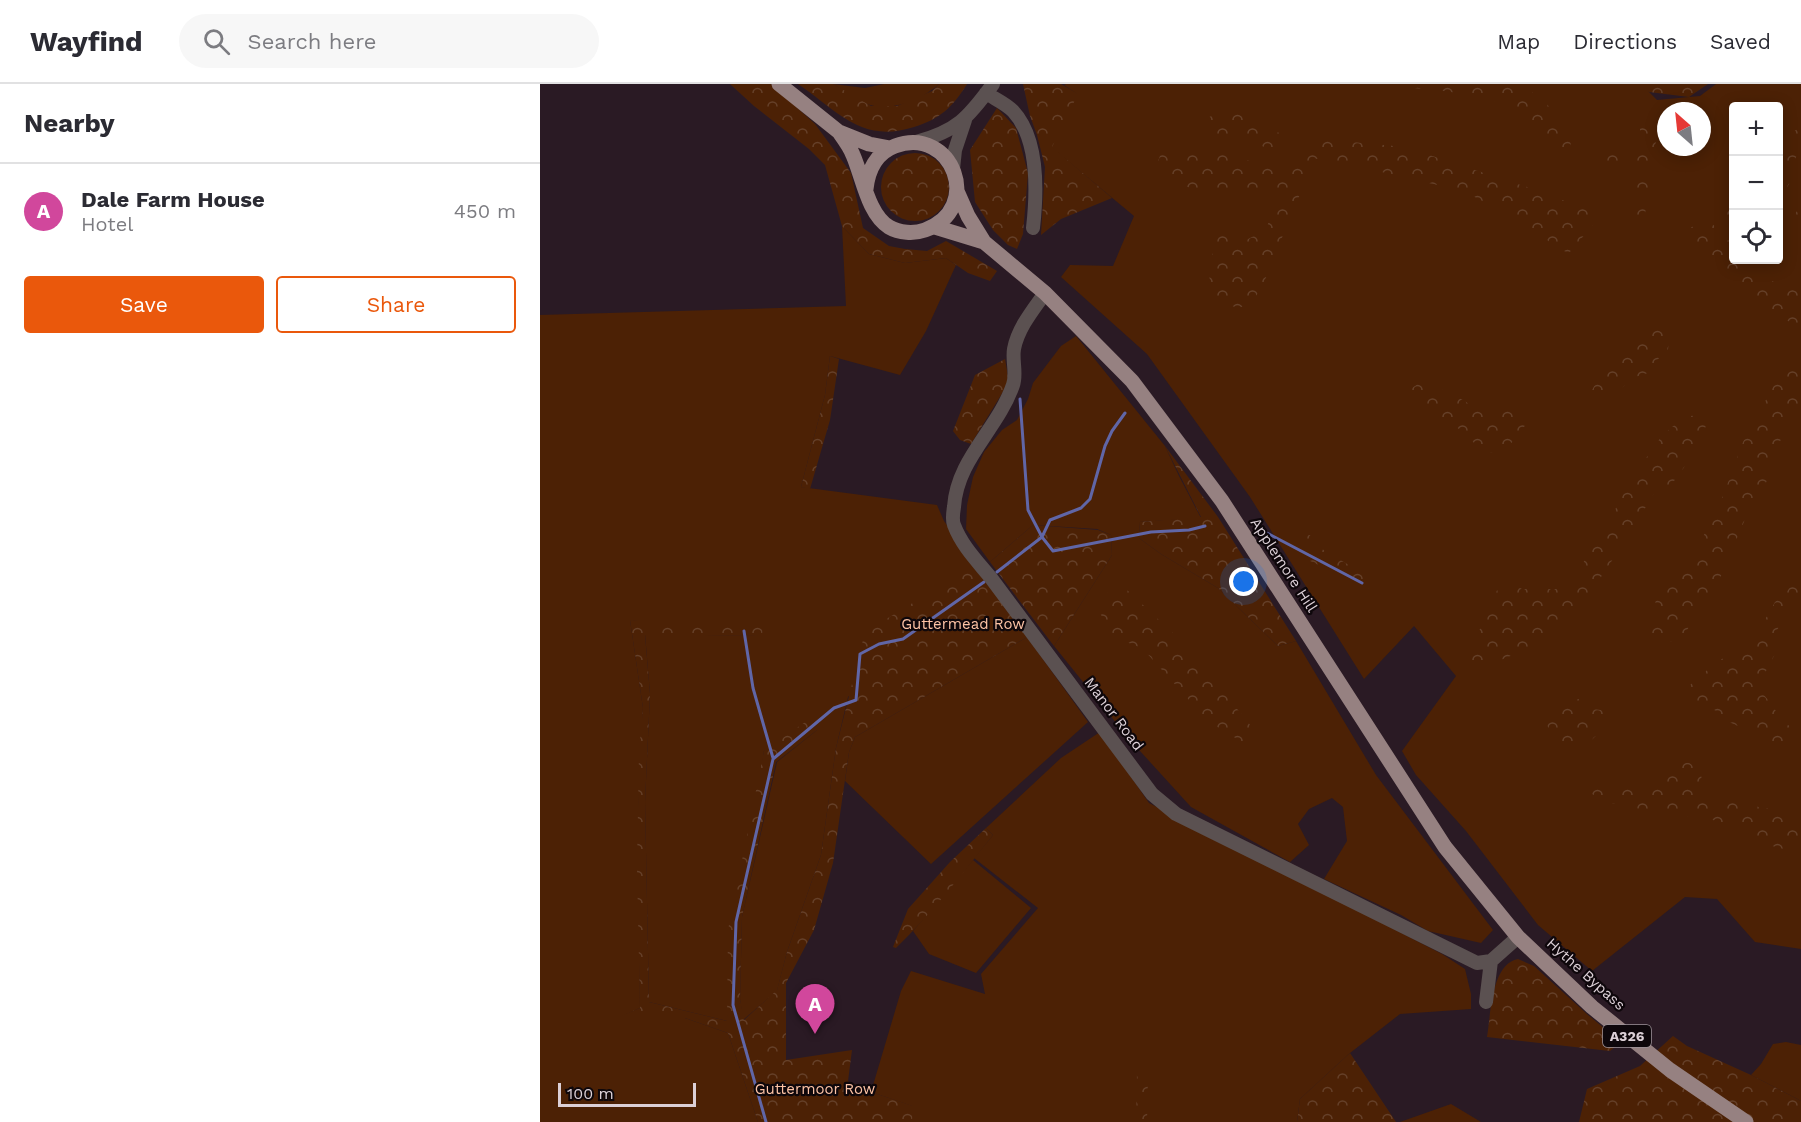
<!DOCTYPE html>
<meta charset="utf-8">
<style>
:root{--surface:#fff;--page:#f7f7f7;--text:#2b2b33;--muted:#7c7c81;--line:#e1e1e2;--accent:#ea580c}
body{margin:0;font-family:"Work Sans",sans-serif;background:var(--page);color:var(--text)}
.controls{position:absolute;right:18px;top:18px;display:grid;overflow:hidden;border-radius:6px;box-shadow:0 3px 15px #0003}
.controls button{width:54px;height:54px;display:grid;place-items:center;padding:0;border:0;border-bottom:2px solid var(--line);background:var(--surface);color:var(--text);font:30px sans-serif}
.compass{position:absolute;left:1117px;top:18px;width:54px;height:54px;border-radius:50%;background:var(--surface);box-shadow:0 3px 15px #0003;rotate:333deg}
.scale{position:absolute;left:18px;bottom:15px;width:138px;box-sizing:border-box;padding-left:6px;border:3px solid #dcd0d7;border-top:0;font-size:16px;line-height:21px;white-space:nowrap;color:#dcd0d7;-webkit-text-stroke:4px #0e070b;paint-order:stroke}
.you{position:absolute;left:704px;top:498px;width:21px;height:21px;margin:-15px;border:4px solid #fff;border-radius:50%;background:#1a73e8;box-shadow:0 0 0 9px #1a73e833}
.badge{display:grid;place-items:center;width:39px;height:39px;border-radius:50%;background:var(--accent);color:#fff;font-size:20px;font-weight:700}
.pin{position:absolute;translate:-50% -50px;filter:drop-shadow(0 2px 3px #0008)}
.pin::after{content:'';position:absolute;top:32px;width:21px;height:18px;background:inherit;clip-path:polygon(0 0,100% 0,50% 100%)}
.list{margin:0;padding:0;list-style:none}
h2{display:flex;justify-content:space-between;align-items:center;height:78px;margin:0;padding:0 24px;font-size:26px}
h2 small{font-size:20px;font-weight:400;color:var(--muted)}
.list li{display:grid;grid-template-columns:39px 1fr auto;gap:18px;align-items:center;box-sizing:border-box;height:96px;padding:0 24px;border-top:2px solid var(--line)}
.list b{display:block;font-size:22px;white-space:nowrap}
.list p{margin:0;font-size:20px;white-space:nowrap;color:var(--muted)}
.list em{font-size:20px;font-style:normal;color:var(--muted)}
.actions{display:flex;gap:12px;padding:18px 24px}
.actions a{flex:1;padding:14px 0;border:2px solid var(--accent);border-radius:6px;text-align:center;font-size:21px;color:var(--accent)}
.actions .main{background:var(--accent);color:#fff}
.icon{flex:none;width:33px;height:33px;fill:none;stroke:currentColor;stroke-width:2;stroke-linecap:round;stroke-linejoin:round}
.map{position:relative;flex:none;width:1261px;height:1038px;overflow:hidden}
header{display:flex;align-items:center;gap:36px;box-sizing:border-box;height:84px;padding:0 30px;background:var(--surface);border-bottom:2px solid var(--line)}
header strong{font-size:28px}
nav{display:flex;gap:33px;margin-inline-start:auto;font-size:21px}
.search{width:420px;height:54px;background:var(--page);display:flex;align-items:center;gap:15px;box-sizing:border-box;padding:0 21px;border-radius:33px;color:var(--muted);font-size:22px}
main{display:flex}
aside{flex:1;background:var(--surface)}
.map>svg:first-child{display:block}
.green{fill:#4c2105;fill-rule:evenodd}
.forest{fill:url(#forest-crowns)}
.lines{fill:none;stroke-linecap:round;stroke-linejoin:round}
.stream{stroke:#6066a7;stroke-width:3}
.minor{stroke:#5b5151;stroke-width:14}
.major{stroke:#968181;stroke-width:15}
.labels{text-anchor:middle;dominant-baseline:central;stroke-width:4.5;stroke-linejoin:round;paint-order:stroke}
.shield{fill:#0e070b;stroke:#9e949a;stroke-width:1.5}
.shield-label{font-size:14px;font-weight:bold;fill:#dcd0d7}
.street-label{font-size:15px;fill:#dcd0d7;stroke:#0e070b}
.park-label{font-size:15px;fill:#fdc3a5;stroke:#0e070b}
</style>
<header>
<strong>Wayfind</strong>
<div class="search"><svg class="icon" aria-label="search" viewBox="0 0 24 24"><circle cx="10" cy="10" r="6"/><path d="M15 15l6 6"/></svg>Search here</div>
<nav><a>Map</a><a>Directions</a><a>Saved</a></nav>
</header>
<main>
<aside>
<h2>Nearby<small></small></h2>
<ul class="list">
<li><span class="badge" style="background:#d1479c">A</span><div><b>Dale Farm House</b><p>Hotel</p></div><em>450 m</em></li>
</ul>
<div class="actions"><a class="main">Save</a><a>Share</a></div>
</aside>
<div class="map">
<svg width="1261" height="1038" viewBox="0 0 1261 1038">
<defs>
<pattern id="forest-crowns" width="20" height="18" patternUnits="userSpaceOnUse" patternTransform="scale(1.5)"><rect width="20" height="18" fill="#4c2105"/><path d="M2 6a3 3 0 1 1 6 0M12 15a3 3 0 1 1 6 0" fill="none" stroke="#654029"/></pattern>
</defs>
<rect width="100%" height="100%" fill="#2a1a24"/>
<path class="green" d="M293,0L325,4L344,0H399C383,15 352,28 330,21C316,17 305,7 293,0Z
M526,0H1101L1117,16L1160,12L1176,0H1261V865L1215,858L1177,815L1145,813L1052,887L998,841L926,747L876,691L862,667L916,592L874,542L824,595L710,413L607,270L521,193L530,181L573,182L594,132L511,63L537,10L524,1ZM1194,22H1238V176H1194ZM1126,27H1162V63H1126Z
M302,142L329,170L365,179L406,174L416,181L386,247L360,291L290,272L285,311L261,403L397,421L404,437L435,481L308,613L296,664L281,771L247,868L237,907L203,936L200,915L202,833L237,678L277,646L224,667L187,937L109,918L105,718L110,610L105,550L221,552L90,536L103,624L98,731L100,924L78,934H145L188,949L218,1038H0V231L306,222Z
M536,252L625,362L639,392L661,434L600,438L599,454L621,470L678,504L738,562L756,557L836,691L953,846L941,859L888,847L861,831L784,795L807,757L803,723L792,714L769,725L758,740L769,761L750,778L651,723L590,656L514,562L572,471L571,451L557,445L493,441L450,478L426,445L427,421L433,393L444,368L462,346L477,336L488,315L493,299L521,262Z
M487,553L548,638L391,780L305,697L309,668L315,653Z
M560,648L609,719L902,870L925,885L931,910V925L860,930L810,969L760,1015L757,1038H372V1022L331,1008L361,907L371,887L445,910L441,890L498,824L434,774L453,751L446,744L521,674Z
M433,776L491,824L436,889L389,870L373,847Z
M1246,958L1261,961V1017L1211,991L1221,980L1233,960Z
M911,1020L941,1038H860Z"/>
<path class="forest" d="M190,0H231L275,40L311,89L323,144L349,162L365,165L387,167L406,157L457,187L450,197L428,189L406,174L365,179L329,170L302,142L285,81L269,65L214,22Z
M258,0H293L331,22H357L392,7L399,0H427C413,23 400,35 374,43C321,60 298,27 258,0Z
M483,0H521L538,10L512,63L572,114L521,135L501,151L505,83L497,51L490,32Z
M843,0H980L1003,16L1014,28L1030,53L1031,64C1003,70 1000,39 982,29C940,5 890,8 843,0Z
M1096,0H1168L1149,13L1109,8Z
M457,24L476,44L488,89L483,150L477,165L468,161L453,146L435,118L430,66Z
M685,28L698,30L731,47L754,52L751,64L745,66H733L700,54L681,52L665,43V35L678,29Z
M1100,36L1119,37L1104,137H1090L1099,84C1080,82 1069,90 1059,69L1066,62L1100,65Z
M1261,43V69L1256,73L1249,100L1239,117V56Z
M780,55L865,63L1005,109L1054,129L1053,141L1029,169L1019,165L983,138L923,107L803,79L789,74L774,75C768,84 767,94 763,105C759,113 754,121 751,130C743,149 724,210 708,221C703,224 695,223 690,222C658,211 671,173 679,149L702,158L726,146L736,116L730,109C703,108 644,112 625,91C622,88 619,83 617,80L621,69C660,59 708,77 746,87L765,64Z
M341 103a34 34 0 1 1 68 0a34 34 0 1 1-68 0Z
M1193,106V140L1186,130L1184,120Z
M1261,121V153L1251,145L1249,139Z
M1167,134L1188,157L1193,151L1192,175C1216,185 1235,203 1261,208V243L1206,217L1171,179L1158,172L1147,161L1142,149Z
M1111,244L1123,245L1129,254L1128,266L1117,276L1108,289L1095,293L1079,306H1052C1068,278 1086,263 1111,244Z
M290,272L299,275L290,336L270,405L261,403L285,311Z
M465,275L469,298L431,360L420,356L413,347L435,291Z
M1260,284L1261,318L1231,374L1230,392L1209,426L1177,501L1145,549L1132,557L1118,561L1110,556L1109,542L1116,516L1144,483L1175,433L1203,358L1234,301L1245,285Z
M878,300C889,302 899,304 910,309C934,320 946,340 973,319L989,328C985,351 967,368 945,369L919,345L895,330L880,327L870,320L866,308Z
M1161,330L1167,338L1163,351L1145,382L1134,397L1123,405L1116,407L1111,413L1099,436L1045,517L1015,554L953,579L924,581L962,495L982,505H1020L1031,501L1047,472L1059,457L1096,385L1114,365L1120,354L1132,343L1146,333Z
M625,362L678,433L756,557L738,562L678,504L621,470L599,454L600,438L661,433Z
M493,441L558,446L571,451L572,471L514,562L450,478Z
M770,451L782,465L834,496L828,505L764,474L761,458L762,452Z
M435,481L487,553L315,653L309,668L293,779L274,846L246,899V976L312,966L308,997L331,1008L373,1022L372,1038H218L188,949L145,934H76L100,924L97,784L99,668L103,624L90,536L223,541L222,552L105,551L110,610L105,718L109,918L187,937L188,846L224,667L271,634L277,646L236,678L202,833L200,915L204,936L237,906L247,868L281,771L296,664L325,548Z
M1261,481V517L1253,524L1228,558L1236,568L1225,589V597L1219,606C1235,620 1240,642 1261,648V662L1239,659L1229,656L1189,638L1178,628L1152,614L1150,601L1173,581L1210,556L1228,531L1235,518L1248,506Z
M575,503L586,505L637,553L708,638L721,657L712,664L669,638L603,565L592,560L579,556L569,545L560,529V515Z
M1041,615L1052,625L1061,626L1068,630C1065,645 1048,665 1031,664C1025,664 1018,659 1013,657L1005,635L1019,616Z
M1132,678L1150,679L1161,689L1163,710L1212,718L1222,726L1231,723L1242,727L1257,728L1261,732V764L1255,768L1228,761L1213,752L1179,737L1093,724L1063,717L1049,708L1054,700C1065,702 1073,698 1083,699C1103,700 1103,707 1124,697Z
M446,744L453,751C422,790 392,829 356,864L353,863L368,825L410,778Z
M978,875L994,882L1048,931L1081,958L1070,967L947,953C951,930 951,880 978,875Z
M1133,952L1147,962L1211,991L1261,1017V1038H1039L1047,1005L1100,982Z
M810,969L856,1038H757L760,1015Z
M597,989L608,990L607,1038H596Z"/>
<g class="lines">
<path class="stream" d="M480,315L488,426L502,453
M723,447L822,499
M502,453L510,436L541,424L550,415L565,362L572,347L585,329
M457,488L502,453L513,467L611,448L649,446L665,442
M204,547L213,604L233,674
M226,1038L193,921L196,838L233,675L294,624L316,616L320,570L339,560L363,555L444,498"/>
<path class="minor" d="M446,9C455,15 465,19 473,27C499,55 497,109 493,144
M376,58C417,47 428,34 453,0
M413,85L415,66L425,36
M505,209C493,226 478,244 474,265C472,277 477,290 473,301C458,345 417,375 414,423C413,429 412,436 414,441C422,462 437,477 451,494L612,710L636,730L937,879L951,877L978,853
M946,918L951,877"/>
<path class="major" d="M239,0L299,48L329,60L350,64
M299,48C304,55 310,63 313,71C323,94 328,130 349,143C359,149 374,150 385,146C444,125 413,41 355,62C336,69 328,87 326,105
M417,107L428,132L444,158L505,209L592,297L682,417L905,763L978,853L1052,923L1130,986L1206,1038
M395,143L444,158"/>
</g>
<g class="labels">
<rect class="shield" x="1063" y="941" width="48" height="22" rx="4.5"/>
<g class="shield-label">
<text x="1087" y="952">A326</text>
</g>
<g class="street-label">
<text transform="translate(744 481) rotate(57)">Applemore Hill</text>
<text transform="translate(574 630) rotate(53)">Manor Road</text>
<text transform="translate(1046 890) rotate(42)">Hythe Bypass</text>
</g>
<g class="park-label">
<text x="423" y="540">Guttermead Row</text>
<text x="275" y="1005">Guttermoor Row</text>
</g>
</g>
</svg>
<div class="controls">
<button>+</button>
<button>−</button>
<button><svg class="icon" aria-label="locate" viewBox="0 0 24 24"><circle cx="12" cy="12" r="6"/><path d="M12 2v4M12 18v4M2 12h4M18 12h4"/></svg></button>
</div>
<svg class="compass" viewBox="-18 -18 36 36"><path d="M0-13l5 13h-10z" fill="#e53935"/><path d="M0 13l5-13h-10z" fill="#7c7c81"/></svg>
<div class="scale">100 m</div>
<div class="you"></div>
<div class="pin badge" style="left:275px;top:950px;background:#d1479c">A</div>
</div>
</main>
